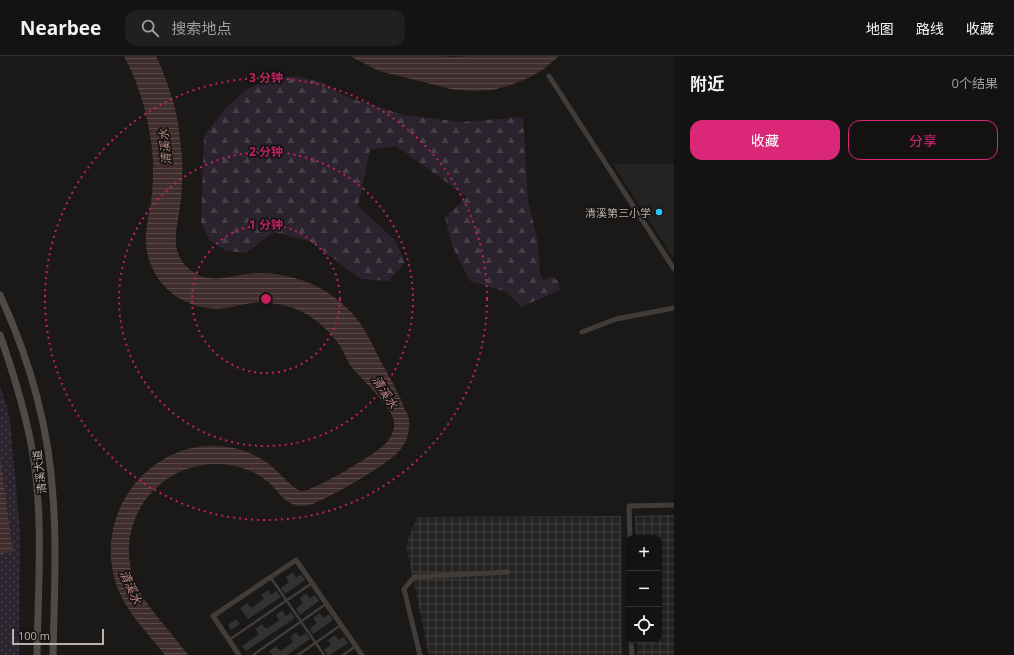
<!DOCTYPE html>
<html lang="zh">
<meta charset="utf-8">
<style>
:root{--surface:#141312;--page:#212020;--text:#f1f3f6;--muted:#9d9e9f;--line:#333232;--accent:#db2777}
body{margin:0;font-family:"Open Sans","Noto Sans SC",sans-serif;background:var(--page);color:var(--text)}
.controls{position:absolute;right:12px;bottom:12px;display:grid;overflow:hidden;border-radius:8px;box-shadow:0 2px 6px #0003}
.controls button{width:36px;height:36px;display:grid;place-items:center;padding:0;border:0;border-bottom:1px solid var(--line);background:var(--surface);color:var(--text);font:20px sans-serif}
.scale{position:absolute;left:12px;bottom:10px;width:92px;box-sizing:border-box;padding-left:4px;border:2px solid #bbafa9;border-top:0;font-size:11px;line-height:14px;white-space:nowrap;color:#bbafa9;-webkit-text-stroke:3px #151413;paint-order:stroke}
.list{margin:0;padding:0;list-style:none}
h2{display:flex;justify-content:space-between;align-items:center;height:52px;margin:0;padding:0 16px;font-size:17px}
h2 small{font-size:13px;font-weight:400;color:var(--muted)}
.actions{display:flex;gap:8px;padding:12px 16px}
.actions a{flex:1;padding:9px 0;border:1px solid var(--accent);border-radius:12px;text-align:center;font-size:14px;color:var(--accent)}
.actions .main{background:var(--accent);color:#fff}
.icon{flex:none;width:22px;height:22px;fill:none;stroke:currentColor;stroke-width:2;stroke-linecap:round;stroke-linejoin:round}
.map{position:relative;flex:none;width:674px;height:599px;overflow:hidden}
header{display:flex;align-items:center;gap:24px;box-sizing:border-box;height:56px;padding:0 20px;background:var(--surface);border-bottom:1px solid var(--line)}
header strong{font-size:19px}
nav{display:flex;gap:22px;margin-inline-start:auto;font-size:14px}
.search{width:280px;height:36px;background:var(--page);display:flex;align-items:center;gap:10px;box-sizing:border-box;padding:0 14px;border-radius:12px;color:var(--muted);font-size:15px}
main{display:flex}
aside{flex:1;background:var(--surface)}
.map>svg:first-child{display:block}
.built{fill:#252321}
.industrial{fill:url(#industrial-grid)}
.grass{fill:url(#grass-dots)}
.forest{fill:url(#forest-firs)}
.water{fill:url(#water-rules)}
.building{fill:#343230}
.lines{fill:none;stroke-linecap:round;stroke-linejoin:round}
.lane{stroke:#403c39;stroke-width:2.5}
.street{stroke:#403c39;stroke-width:5}
.secondary{stroke:#504a46;stroke-width:7}
.ring{fill:none;stroke:#c2205f;stroke-width:2;stroke-dasharray:2 4}
.poi-dot{fill:#2bc6ff;stroke:#151413;stroke-width:1.5}
.labels{text-anchor:middle;dominant-baseline:central;stroke-width:3.5;stroke-linejoin:round;paint-order:stroke}
.poi-label{font-size:11px;fill:#bbafa9;stroke:#151413;text-anchor:end}
.street-label{font-size:11px;fill:#bbafa9;stroke:#151413}
.water-label{font-size:12px;font-style:italic;fill:#b8827e;stroke:#151413}
.centre{fill:#c2205f;stroke:#151413;stroke-width:2}
.ring-label{font-size:12px;text-anchor:middle;font-weight:bold;fill:#c2205f;stroke:#151413;stroke-width:3.5;stroke-linejoin:round;paint-order:stroke}
</style>
<header>
<strong>Nearbee</strong>
<div class="search"><svg class="icon" aria-label="search" viewBox="0 0 24 24"><circle cx="10" cy="10" r="6"/><path d="M15 15l6 6"/></svg>搜索地点</div>
<nav><a>地图</a><a>路线</a><a>收藏</a></nav>
</header>
<main>
<div class="map">
<svg width="674" height="599" viewBox="0 0 674 599">
<defs>
<pattern id="industrial-grid" width="8" height="8" patternUnits="userSpaceOnUse"><rect width="8" height="8" fill="#252321"/><path d="M0 4h8M4 0v8" fill="none" stroke="#43403e"/></pattern>
<pattern id="grass-dots" width="8" height="8" patternUnits="userSpaceOnUse"><rect width="8" height="8" fill="#2b232e"/><path d="M2 2h.1M6 6h.1" fill="none" stroke="#484049" stroke-width="1.8" stroke-linecap="round"/></pattern>
<pattern id="forest-firs" width="22" height="20" patternUnits="userSpaceOnUse"><rect width="22" height="20" fill="#2b232e"/><path d="M5 1l3.5 6h-7zM16 11l3.5 6h-7z" fill="#484049"/></pattern>
<pattern id="water-rules" width="6" height="5" patternUnits="userSpaceOnUse"><rect width="6" height="5" fill="#402e2d"/><path d="M0 2.5h6" fill="none" stroke="#5a4a49"/></pattern>
</defs>
<rect width="100%" height="100%" fill="#1a1918"/>
<path class="built" d="M613,108H674V203Z"/>
<path class="industrial" d="M674,459V599H637V584H659V482H636L635,460Z
M621,460L622,599H429L406,489L417,461Z"/>
<path class="grass" d="M0,329L10,363L20,476L19,599H0Z"/>
<path class="forest" d="M297,20L323,27L347,41L404,59L463,66L523,61L528,145L538,186L540,219L544,224L551,220L558,225L560,234L521,251L507,236L470,225L453,192L445,161L467,141L396,90L370,94L358,150L395,184L405,206L389,225L361,223L311,186L274,176L246,197L226,195L209,184L201,166L204,80L225,53L245,34L270,23Z"/>
<path class="water" d="M124,0H156C168,26 178,55 180,84C182,97 183,111 182,125C182,133 181,142 180,151C177,171 170,192 185,209C205,230 224,221 248,218C289,213 332,231 357,263C367,276 373,290 380,304C389,320 399,337 405,354C407,357 409,360 409,364C410,367 408,381 406,384C405,388 397,398 394,400C382,411 318,450 304,450C285,450 280,436 267,425C257,417 243,411 230,409C164,399 112,462 134,524C140,539 150,551 159,563C169,575 179,587 188,599H165C146,575 122,552 114,521C96,451 155,380 228,391C241,393 255,398 266,406C276,412 293,434 302,435C314,435 374,399 384,389C390,384 395,375 394,366C393,352 367,329 357,317C349,309 348,305 343,295C336,282 324,270 311,261C294,250 272,245 252,247C243,248 234,251 226,252C206,255 183,248 168,234C153,220 144,198 146,177C147,167 149,157 151,147C153,133 153,119 153,105C151,69 141,32 124,0Z
M350,0H441L454,1L467,0H559L544,13L528,22L511,29L493,34L474,35L455,34L379,15Z
M0,402L13,496L0,498Z"/>
<path class="building" d="M293,516L296,522L301,518L305,524L285,538L281,532L289,526L286,521Z
M268,534L271,539L276,535L281,541L248,563L240,552L247,547L251,552L264,543L261,539Z
M306,537L310,542L315,539L319,545L300,559L296,553L303,547L300,542Z
M282,554L286,560L291,556L295,562L246,595L242,590L259,578L255,573L262,568L266,573L271,570L279,564L276,559Z
M320,557L323,562L329,558L333,564L313,578L310,574L312,572L311,571L317,567L313,562Z
M236,563L240,568L231,574L228,569Z
M296,576L300,581L306,577L310,583L287,599H273L269,595L276,590L280,595L286,591L293,586L290,581Z
M335,579L338,584L344,581L348,587L330,599H327L324,594L331,589L328,584Z"/>
<g class="lines">
<path class="lane" d="M271,522L324,599
M229,584L312,527
M253,599L326,548
M298,599L341,569
M343,599L356,590"/>
<path class="street" d="M549,20L674,213
M582,276L616,263L674,252
M630,482L629,450L674,449
M631,584L632,599
M239,599L213,560L296,504L362,599
M420,599L404,533L414,521L508,516"/>
<path class="secondary" d="M0,239C29,302 49,371 53,441C57,493 54,546 53,599
M0,279C13,316 25,354 32,393C44,461 38,530 37,599"/>
</g>
<g class="ring">
<circle cx="266" cy="243" r="74"/>
<circle cx="266" cy="243" r="147"/>
<circle cx="266" cy="243" r="221"/>
</g>
<circle class="poi-dot" cx="659" cy="156" r="4"/>
<g class="labels">
<g class="poi-label">
<text x="651" y="156">清溪第三小学</text>
</g>
<g class="street-label">
<text transform="translate(39 416) rotate(-97)">清溪大道</text>
</g>
<g class="water-label">
<text transform="translate(165 91) rotate(-96)">清溪水</text>
<text transform="translate(385 336) rotate(57)">清溪水</text>
<text transform="translate(131 531) rotate(66)">清溪水</text>
</g>
</g>
<circle cx="266" cy="243" r="6" class="centre"/>
<g class="ring-label">
<text x="266" y="26">3 分钟</text>
<text x="266" y="100">2 分钟</text>
<text x="266" y="173">1 分钟</text>
</g>
</svg>
<div class="controls">
<button>+</button>
<button>−</button>
<button><svg class="icon" aria-label="locate" viewBox="0 0 24 24"><circle cx="12" cy="12" r="6"/><path d="M12 2v4M12 18v4M2 12h4M18 12h4"/></svg></button>
</div>
<div class="scale">100 m</div>
</div>
<aside>
<h2>附近<small>0个结果</small></h2>
<ul class="list">
</ul>
<div class="actions"><a class="main">收藏</a><a>分享</a></div>
</aside>
</main>
